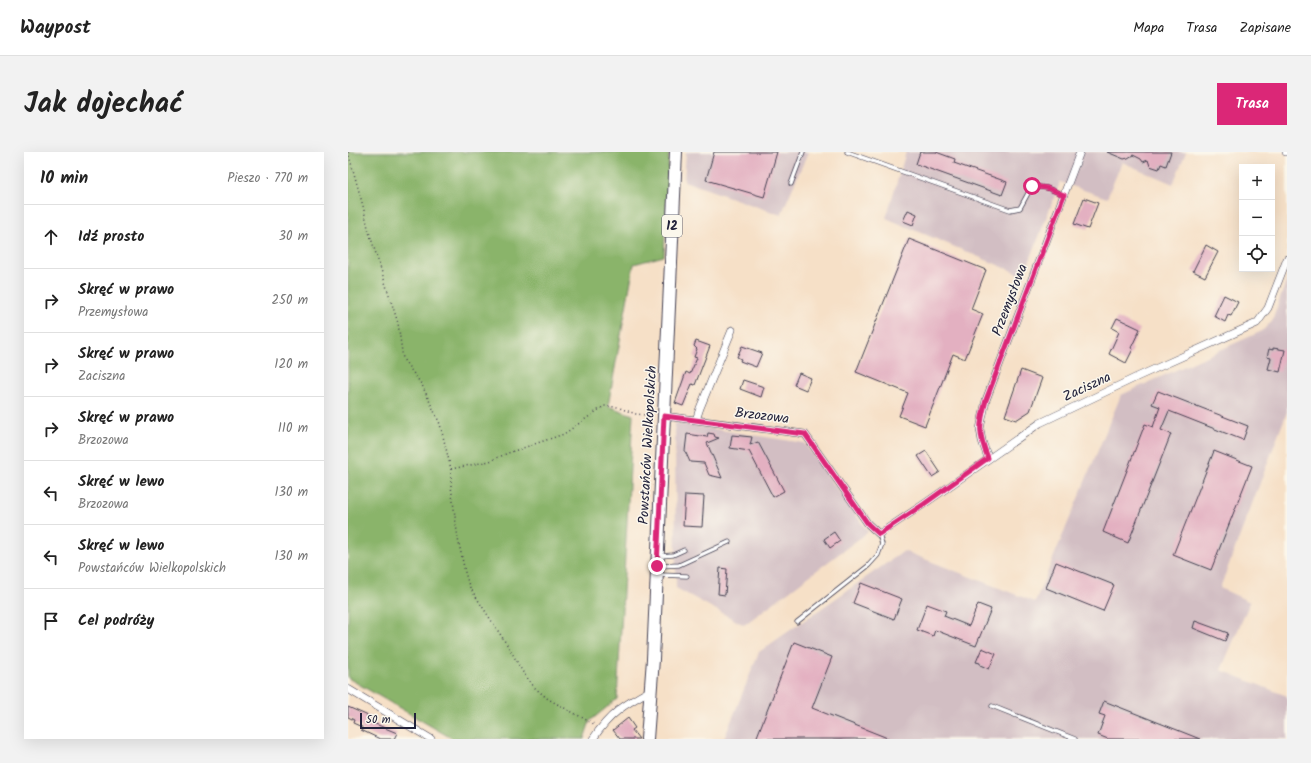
<!DOCTYPE html>
<html lang="pl">
<meta charset="utf-8">
<style>
:root{--surface:#fff;--page:#f2f2f2;--text:#222;--muted:#767676;--line:#e0e0e0;--accent:#db2777}
body{margin:0;font-family:Kalam,sans-serif;background:var(--page);color:var(--text)}
.controls{position:absolute;right:12px;top:12px;display:grid;overflow:hidden;border-radius:0px;box-shadow:0 4px 16px #0002}
.controls button{width:36px;height:36px;display:grid;place-items:center;padding:0;border:0;border-bottom:1px solid var(--line);background:var(--surface);color:var(--text);font:20px sans-serif}
.scale{position:absolute;left:12px;bottom:10px;width:56px;box-sizing:border-box;padding-left:4px;border:2px solid #22223b;border-top:0;font-size:11px;line-height:14px;white-space:nowrap;color:#22223b;-webkit-text-stroke:3px #fbf7ec;paint-order:stroke}
.stop{position:absolute;width:12px;height:12px;margin:-9px;border:3px solid #db2777;border-radius:50%;background:#fff}
.stop.end{background:#db2777;border-color:#fff;box-shadow:0 1px 4px #0008}
.list{margin:0;padding:0;list-style:none}
h2{display:flex;justify-content:space-between;align-items:center;height:52px;margin:0;padding:0 16px;font-size:17px}
h2 small{font-size:13px;font-weight:400;color:var(--muted)}
.list li{display:grid;grid-template-columns:26px 1fr auto;gap:12px;align-items:center;box-sizing:border-box;height:64px;padding:0 16px;border-top:1px solid var(--line)}
.list b{display:block;font-size:15px;white-space:nowrap}
.list p{margin:0;font-size:13px;white-space:nowrap;color:var(--muted)}
.list em{font-size:13px;font-style:normal;color:var(--muted)}
.icon{flex:none;width:22px;height:22px;fill:none;stroke:currentColor;stroke-width:2;stroke-linecap:round;stroke-linejoin:round}
.map{position:relative;flex:none;width:939px;height:587px;overflow:hidden;border-radius:0px}
header{display:flex;align-items:center;gap:24px;box-sizing:border-box;height:56px;padding:0 20px;background:var(--surface);border-bottom:1px solid var(--line)}
header strong{font-size:19px}
nav{display:flex;gap:22px;margin-inline-start:auto;font-size:14px}
.intro{display:flex;align-items:center;justify-content:space-between;box-sizing:border-box;height:96px;padding:0 24px}
h1{margin:0;font-size:28px}
.button{padding:10px 18px;border-radius:0px;background:var(--accent);color:#fff;font-size:14px;font-weight:700}
main{display:flex;gap:24px;padding:0 24px}
aside{flex:1;background:var(--surface);border-radius:0px;box-shadow:0 4px 16px #0002}
.map>svg:first-child{display:block}
.industrial{fill:#d2bec3}
.forest{fill:#8ab46b;stroke:#566b53}
.building{fill:#e3b0c1}
.lines{fill:none;stroke-linecap:round;stroke-linejoin:round}
.service-casing{stroke:#423e50;stroke-width:5}
.minor-casing{stroke:#423e50;stroke-width:8}
.primary-casing{stroke:#423e50;stroke-width:14}
.path{stroke:#423e50;stroke-width:1.5;stroke-dasharray:1 3;stroke-linecap:butt}
.service{stroke:#fff;stroke-width:3.5}
.minor{stroke:#fff;stroke-width:7}
.primary{stroke:#fff;stroke-width:12}
.route{stroke:#db2777;stroke-width:5}
.labels{text-anchor:middle;dominant-baseline:central;stroke-width:3;stroke-linejoin:round;paint-order:stroke}
.shield{fill:#fbf7ec;stroke:#636270;stroke-width:1}
.shield-label{font-size:13px;font-weight:bold;fill:#22223b}
.street-label{font-size:14px;fill:#22223b;stroke:#fbf7ec}
</style>
<header>
<strong>Waypost</strong>
<nav><a>Mapa</a><a>Trasa</a><a>Zapisane</a></nav>
</header>
<div class="intro"><h1>Jak dojechać</h1><a class="button">Trasa</a></div>
<main>
<aside>
<h2>10 min<small>Pieszo · 770 m</small></h2>
<ul class="list">
<li><svg class="icon" aria-label="ahead" viewBox="0 0 24 24"><path d="M12 20V5M6 11l6-6 6 6"/></svg><div><b>Idź prosto</b></div><em>30 m</em></li>
<li><svg class="icon" aria-label="right" viewBox="0 0 24 24"><path d="M7 20v-9h11M14 6l5 5-5 5"/></svg><div><b>Skręć w prawo</b><p>Przemysłowa</p></div><em>250 m</em></li>
<li><svg class="icon" aria-label="right" viewBox="0 0 24 24"><path d="M7 20v-9h11M14 6l5 5-5 5"/></svg><div><b>Skręć w prawo</b><p>Zaciszna</p></div><em>120 m</em></li>
<li><svg class="icon" aria-label="right" viewBox="0 0 24 24"><path d="M7 20v-9h11M14 6l5 5-5 5"/></svg><div><b>Skręć w prawo</b><p>Brzozowa</p></div><em>110 m</em></li>
<li><svg class="icon" aria-label="left" viewBox="0 0 24 24"><path d="M17 20v-9H6M10 6l-5 5 5 5"/></svg><div><b>Skręć w lewo</b><p>Brzozowa</p></div><em>130 m</em></li>
<li><svg class="icon" aria-label="left" viewBox="0 0 24 24"><path d="M17 20v-9H6M10 6l-5 5 5 5"/></svg><div><b>Skręć w lewo</b><p>Powstańców Wielkopolskich</p></div><em>130 m</em></li>
<li><svg class="icon" aria-label="arrive" viewBox="0 0 24 24"><path d="M6 21V4h12l-3 4 3 4H6"/></svg><div><b>Cel podróży</b></div></li>
</ul>
</aside>
<div class="map">
<svg width="939" height="587" viewBox="0 0 939 587">
<rect width="100%" height="100%" fill="#fbf7ec"/>
<filter id="ink" filterUnits="userSpaceOnUse"><feTurbulence type="fractalNoise" baseFrequency=".025" numOctaves="2"/><feDisplacementMap in="SourceGraphic" scale="8" xChannelSelector="R" yChannelSelector="G"/><feConvolveMatrix kernelMatrix="1 2 1 2 8 2 1 2 1" color-interpolation-filters="sRGB"/></filter>
<filter id="wash" filterUnits="userSpaceOnUse"><feTurbulence type="fractalNoise" baseFrequency=".012" numOctaves="4" result="noise"/><feDisplacementMap in="SourceGraphic" scale="16" xChannelSelector="R" yChannelSelector="G"/><feGaussianBlur stdDeviation="0.9" result="paint"/><feColorMatrix in="noise" values="0 0 0 0 0 0 0 0 0 0 0 0 0 0 0 0 0 1.4 0 .05"/><feComposite in="paint" operator="in"/></filter>
<g filter="url(#wash)">
<rect width="100%" height="100%" fill="#f6e0c7"/>
<path class="industrial" d="M338,0H460L433,63L336,29Z
M558,0H838L825,32L774,10L759,46L712,30L676,124L538,66Z
M939,127V260L872,436L902,450L873,518L939,544V587H376L411,500L556,399L687,450L773,243L914,179L924,169Z
M327,271L456,291L520,380L396,473L328,436Z"/>
<path class="forest" d="M0,0H321L316,104L286,112L260,254L285,263L269,547L242,569L236,587H105L0,526Z"/>
<g id="blocks">
<path class="building" d="M366,0H429L416,45L358,28Z
M572,0H588L607,7L606,11L659,30L654,43L568,12Z
M759,0H823L818,14L813,12L811,17L802,14L800,8L795,10L793,7L785,3L780,6L776,7Z
M736,46L750,51L740,77L726,72Z
M560,58L569,62L565,73L555,69Z
M561,87L638,118L623,157L635,162L617,207L605,202L577,274L551,264L560,241L508,220Z
M858,93L870,100L857,125L845,119Z
M876,143L890,150L883,164L880,163L877,170L866,164Z
M769,166L792,177L783,196L785,197L778,211L761,202L771,180L764,176Z
M348,189L362,194L347,233L344,232L335,254L327,251L338,220L342,222L349,206L346,205L349,197L346,194Z
M394,194L414,201L408,215L392,209L393,207L389,205Z
M925,196L937,198L932,220L920,217L923,206L919,205L921,197L925,198Z
M673,218L694,226L682,259L668,268L657,264Z
M451,221L463,226L458,238L446,233Z
M395,228L416,235L413,245L392,237Z
M810,239L900,274L895,288L821,259L813,278L823,282L780,391L755,380L797,272L805,275L812,255L804,252Z
M360,281L366,282L367,285L371,286L359,291L374,326L361,323L356,311L342,310L337,299L339,282L359,285Z
M384,283L404,285L402,293L410,290L436,339L425,345L401,299L382,296Z
M578,299L592,320L584,325L570,304Z
M866,299L904,314L863,418L825,403Z
M337,343L356,344L354,375L335,374Z
M486,380L492,389L482,396L476,387Z
M708,410L766,433L755,459L698,436Z
M372,416L379,417L377,443L370,442Z
M513,431L554,447L546,467L505,451Z
M579,452L598,459L596,464L621,474L630,452L643,457L628,494L587,478L585,484L569,478Z
M847,469L880,481L877,489L845,476Z
M446,490L484,505L464,556L542,587H408Z
M634,496L648,502L641,517L632,513V511L628,510Z
M756,549L852,587H760L750,583L757,564L751,562Z
M0,555L27,567L25,571L49,581L46,587H32L13,578L14,575L5,571L6,568L0,565Z
M280,566L287,576L284,578L291,587H272L265,578Z"/>
</g>
</g>
<g filter="url(#ink)">
<use href="#blocks" fill-opacity="0" stroke="#423e50" stroke-width="1"/>
<g class="lines">
<g class="service-casing">
<path id="service" d="M499,0L662,58L672,56L684,34L699,36L716,43
M443,32L455,0
M313,404L325,403L336,398
M312,414L331,413L381,390
M312,423L339,424
M449,470L520,414L530,403L534,392L531,382
M644,554L727,587"/>
</g>
<g class="minor-casing">
<path id="minor" d="M938,0H939
M316,264L457,282L520,372L531,382L576,352L692,271L791,224L909,171L920,156L939,107
M348,268L352,256L384,178
M640,306L634,289L632,277L638,248L732,0
M0,537L83,587
M245,587C261,562 277,552 303,538"/>
</g>
<g class="primary-casing">
<path id="primary" d="M299,587L305,507L328,0"/>
</g>
<path class="path" d="M0,0L15,54L21,80L50,171L55,207L74,233L92,272L103,317V334L110,387L117,420L121,434L163,499L174,519L186,535L200,547L246,572
M103,317L142,309L160,301L216,282L256,254L269,255L288,262L307,264"/>
<use href="#service" class="service"/>
<use href="#minor" class="minor"/>
<use href="#primary" class="primary"/>
</g>
</g>
<g class="lines" filter="url(#ink)">
<path class="route" d="M309,414L316,264L457,282L520,372L531,382L576,352L640,306C630,281 631,274 638,248L716,43L699,36L684,34"/>
</g>
<g class="labels">
<rect class="shield" x="314" y="63" width="20" height="22" rx="3"/>
<g class="shield-label">
<text x="324" y="74">12</text>
</g>
<g class="street-label">
<text transform="translate(662 148) rotate(-69)">Przemysłowa</text>
<text transform="translate(739 235) rotate(-25)">Zaciszna</text>
<text transform="translate(414 264) rotate(7)">Brzozowa</text>
<text transform="translate(300 293) rotate(-87)">Powstańców Wielkopolskich</text>
</g>
</g>
</svg>
<div class="controls">
<button>+</button>
<button>−</button>
<button><svg class="icon" aria-label="locate" viewBox="0 0 24 24"><circle cx="12" cy="12" r="6"/><path d="M12 2v4M12 18v4M2 12h4M18 12h4"/></svg></button>
</div>
<div class="scale">50 m</div>
<div class="stop" style="left:684px;top:34px"></div>
<div class="stop end" style="left:309px;top:414px"></div>
</div>
</main>
